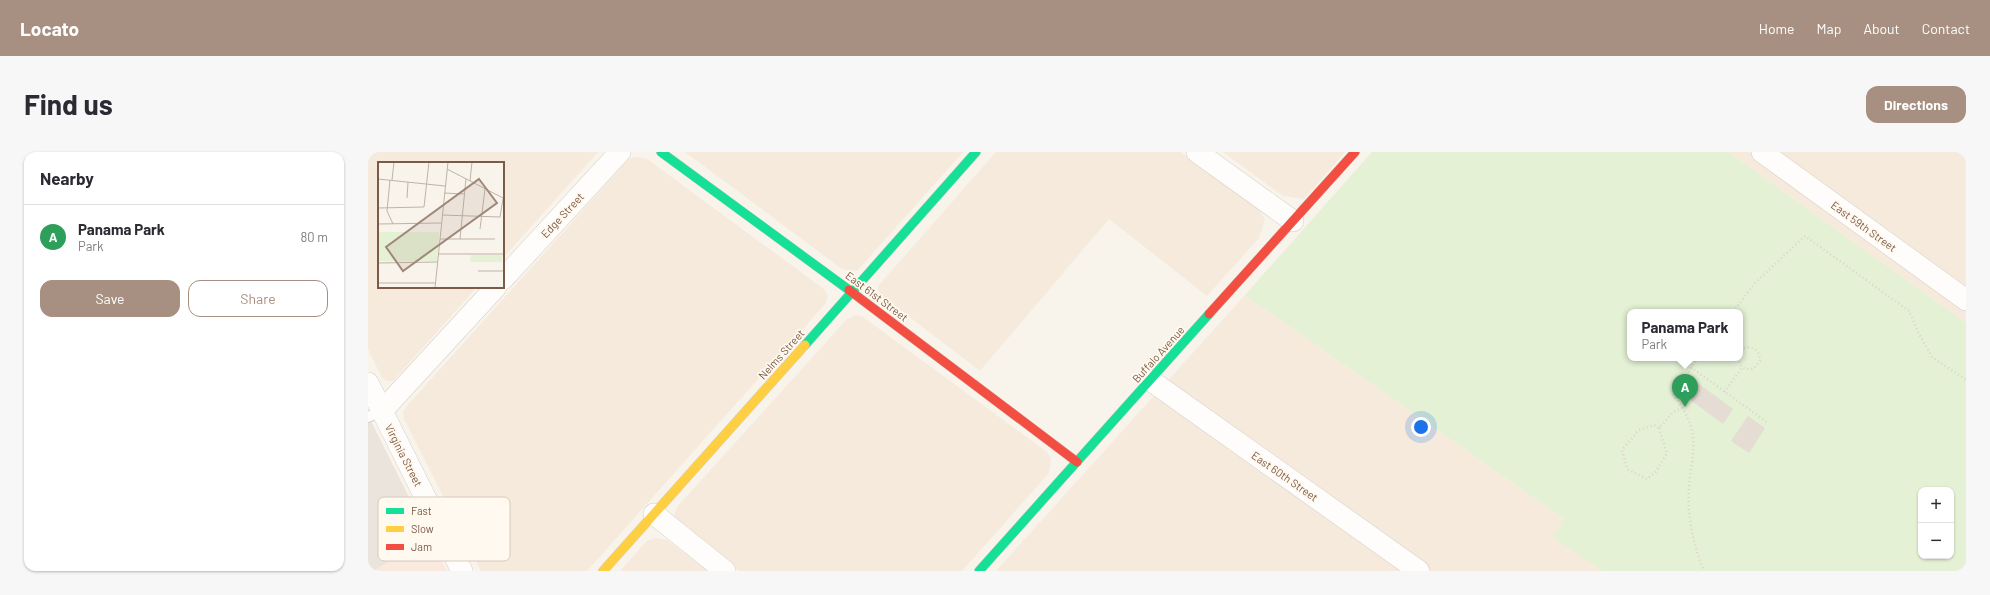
<!DOCTYPE html>
<meta charset="utf-8">
<style>
:root{--surface:#fff;--page:#f7f7f7;--text:#2b2b33;--muted:#7c7c81;--line:#e1e1e2;--accent:#a79081}
body{margin:0;font-family:Barlow,sans-serif;background:var(--page);color:var(--text)}
.controls{position:absolute;right:12px;bottom:12px;display:grid;overflow:hidden;border-radius:8px;box-shadow:0 1px 3px #0004}
.controls button{width:36px;height:36px;display:grid;place-items:center;padding:0;border:0;border-bottom:1px solid var(--line);background:var(--surface);color:var(--text);font:20px sans-serif}
.you{position:absolute;left:1053px;top:275px;width:14px;height:14px;margin:-10px;border:3px solid #fff;border-radius:50%;background:#1a73e8;box-shadow:0 0 0 6px #1a73e833}
.badge{display:grid;place-items:center;width:26px;height:26px;border-radius:50%;background:var(--accent);color:#fff;font-size:13px;font-weight:700}
.pin{position:absolute;translate:-50% -33px;filter:drop-shadow(0 1px 2px #0008)}
.pin::after{content:'';position:absolute;top:21px;width:14px;height:12px;background:inherit;clip-path:polygon(0 0,100% 0,50% 100%)}
.popup{position:absolute;left:1259px;top:157px;width:116px;height:52px;box-sizing:border-box;display:grid;place-content:center;border-radius:8px;background:var(--surface);filter:drop-shadow(0 1px 3px #0005);font-size:13px;white-space:nowrap;color:var(--muted)}
.popup b{font-size:15px;color:var(--text)}
.popup::after{content:'';position:absolute;left:50%;top:100%;margin-left:-8px;border:8px solid transparent;border-top-color:var(--surface)}
.list{margin:0;padding:0;list-style:none}
h2{display:flex;justify-content:space-between;align-items:center;height:52px;margin:0;padding:0 16px;font-size:17px}
h2 small{font-size:13px;font-weight:400;color:var(--muted)}
.list li{display:grid;grid-template-columns:26px 1fr auto;gap:12px;align-items:center;box-sizing:border-box;height:64px;padding:0 16px;border-top:1px solid var(--line)}
.list b{display:block;font-size:15px;white-space:nowrap}
.list p{margin:0;font-size:13px;white-space:nowrap;color:var(--muted)}
.list em{font-size:13px;font-style:normal;color:var(--muted)}
.actions{display:flex;gap:8px;padding:12px 16px}
.actions a{flex:1;padding:9px 0;border:1px solid var(--accent);border-radius:12px;text-align:center;font-size:14px;color:var(--accent)}
.actions .main{background:var(--accent);color:#fff}
.map{position:relative;flex:none;width:1598px;height:419px;overflow:hidden;border-radius:12px}
header{display:flex;align-items:center;gap:24px;box-sizing:border-box;height:56px;padding:0 20px;background:var(--accent);color:#fff}
header strong{font-size:19px}
nav{display:flex;gap:22px;margin-inline-start:auto;font-size:14px}
.intro{display:flex;align-items:center;justify-content:space-between;box-sizing:border-box;height:96px;padding:0 24px}
h1{margin:0;font-size:28px}
.button{padding:10px 18px;border-radius:12px;background:var(--accent);color:#fff;font-size:14px;font-weight:700}
main{display:flex;gap:24px;padding:0 24px}
aside{flex:1;background:var(--surface);border-radius:12px;box-shadow:0 1px 3px #0004}
.map>svg:first-child{display:block}
.residential{fill:#f5eadc}
.commercial{fill:#f9e9df}
.industrial{fill:#ebe4dc}
.green{fill:#e4f1d5;fill-rule:evenodd}
.building{fill:#e5dcd3}
.lines{fill:none;stroke-linecap:round;stroke-linejoin:round}
.lane-casing{stroke:#d7d0c8;stroke-width:12}
.street-casing{stroke:#d7d0c8;stroke-width:22}
.fast-casing{stroke:#d8d0c7;stroke-width:10}
.slow-casing{stroke:#d8d0c7;stroke-width:10}
.jam-casing{stroke:#d8d0c7;stroke-width:10}
.path{stroke:#dcd3cd;stroke-width:2.5;stroke-dasharray:1 3;stroke-linecap:butt}
.lane{stroke:#fefdfc;stroke-width:10}
.street{stroke:#fefdfc;stroke-width:21}
.fast{stroke:#16e098;stroke-width:9}
.slow{stroke:#ffcf43;stroke-width:9}
.jam{stroke:#f24e42;stroke-width:9}
.labels{text-anchor:middle;dominant-baseline:central;stroke-width:3.5;stroke-linejoin:round;paint-order:stroke}
.street-label{font-size:11px;fill:#7b5a47;stroke:#fff9ef}
.inset-road{fill:none;stroke:#c2b1a5;stroke-width:1}
.view{fill:#a08878;fill-opacity:0.15;stroke:#a08878;stroke-width:2}
.inset-edge{fill:none;stroke:#7b5a47;stroke-width:2}
.key{fill:#fff9ef;stroke:#d7c9bd;stroke-width:1}
.key-label{font-size:11px;fill:#7b5a47}
</style>
<header>
<strong>Locato</strong>
<nav><a>Home</a><a>Map</a><a>About</a><a>Contact</a></nav>
</header>
<div class="intro"><h1>Find us</h1><a class="button">Directions</a></div>
<main>
<aside>
<h2>Nearby<small></small></h2>
<ul class="list">
<li><span class="badge" style="background:#2e9e5b">A</span><div><b>Panama Park</b><p>Park</p></div><em>80 m</em></li>
</ul>
<div class="actions"><a class="main">Save</a><a>Share</a></div>
</aside>
<div class="map">
<svg width="1598" height="419" viewBox="0 0 1598 419">
<rect width="100%" height="100%" fill="#f8f4ec"/>
<path class="residential" d="M0,0H230L135,106V11H11V135H109L25,229H19L14,226L0,197Z
M317,0H595L489,119L474,117Z
M628,0H812L891,57L897,68L891,86L839,144L741,67L612,219L514,144L510,137L511,133Z
M855,0H977L936,47L915,44Z
M1360,0H1598V171Z
M269,5L279,7L456,137L460,144L457,152L219,419H113L36,267L35,260L38,255L261,7Z
M877,143L1197,368L1186,385L1234,419H628Z
M487,163L495,165L679,300L683,307L681,321L594,419H371L308,372L306,365L309,355L478,168Z
M287,386L299,388L340,419H252L279,389Z"/>
<path class="commercial" d="M60,383L79,419H6Z"/>
<path class="industrial" d="M0,263L60,383L6,419H0Z"/>
<path class="green" d="M1004,0H1360L1598,171V419H1234L1185,385L1196,367L877,143ZM1262,160H1372V206H1262ZM1553,338H1583V404H1553Z"/>
<path class="building" d="M1323,226L1365,257L1355,272L1313,241Z
M1380,264L1397,276L1381,301L1363,289Z"/>
<g class="lines">
<g class="lane-casing">
<path id="lane" d="M0,265L14,259"/>
</g>
<g class="street-casing">
<path id="street" d="M829,0L925,69
M1394,0L1598,148
M135,127L252,0
M782,228L1051,419
M0,231L94,419
M14,259L128,135
M286,362L357,419"/>
</g>
<g class="fast-casing">
<path id="fast" d="M293,0L481,138
M437,193L608,0
M611,419L841,162"/>
</g>
<g class="slow-casing">
<path id="slow" d="M235,419L437,193"/>
</g>
<g class="jam-casing">
<path id="jam" d="M481,138L709,310
M841,162L987,0"/>
</g>
<path class="path" d="M1365,160L1387,131L1437,84L1541,159L1550,180L1564,205L1598,228
M1310,206L1400,271
M1330,206L1305,242C1313,254 1322,266 1324,280C1328,297 1322,318 1321,335C1319,364 1325,393 1336,419
M1370,206L1372,213L1377,217H1385L1392,209C1392,200 1387,195 1378,195L1372,199
M1356,240L1374,216
M1291,276L1299,301L1287,321L1279,327L1259,317L1254,298L1271,278L1286,273L1291,276L1305,260L1314,256"/>
<use href="#lane" class="lane"/>
<use href="#street" class="street"/>
<use href="#fast" class="fast"/>
<use href="#slow" class="slow"/>
<use href="#jam" class="jam"/>
</g>
<g class="labels">
<g class="street-label">
<text transform="translate(194 63) rotate(-47)">Edge Street</text>
<text transform="translate(1496 74) rotate(36)">East 59th Street</text>
<text transform="translate(509 144) rotate(37)">East 61st Street</text>
<text transform="translate(413 202) rotate(-48)">Nelms Street</text>
<text transform="translate(790 202) rotate(-48)">Buffalo Avenue</text>
<text transform="translate(36 303) rotate(63)">Virginia Street</text>
<text transform="translate(917 324) rotate(35)">East 60th Street</text>
</g>
</g>
<g transform="translate(10 10)">
<rect width="126" height="126" fill="#f8f4ec"/>
<path d="M0,70H61L59,99H0ZM93,93H124V100H92Z" fill="#e4f1d5"/>
<path class="inset-road" d="M69,7L125,36M0,17L67,24M12,18L9,49L15,62M14,18L16,0M92,19L94,0M66,31L87,32M29,36L30,20M0,46L46,45L51,0M64,53L122,55L125,37M0,62L63,61M102,67L107,27M62,77H117M82,77L88,17M60,92H126M0,101L59,100M100,109H126M0,121H57M57,126L70,0"/>
<path class="view" d="M101,17L119,41L25,109L8,85Z"/>
<rect width="126" height="126" class="inset-edge"/>
</g>
<rect x="10" y="345" width="132" height="64" rx="6" class="key"/>
<rect x="18" y="356" width="18" height="6" fill="#16e098"/>
<rect x="18" y="374" width="18" height="6" fill="#ffcf43"/>
<rect x="18" y="392" width="18" height="6" fill="#f24e42"/>
<g class="key-label">
<text x="43" y="363">Fast</text>
<text x="43" y="381">Slow</text>
<text x="43" y="399">Jam</text>
</g>
</svg>
<div class="controls">
<button>+</button>
<button>−</button>
</div>
<div class="you"></div>
<div class="pin badge" style="left:1317px;top:255px;background:#2e9e5b">A</div>
<div class="popup"><b>Panama Park</b>Park</div>
</div>
</main>
